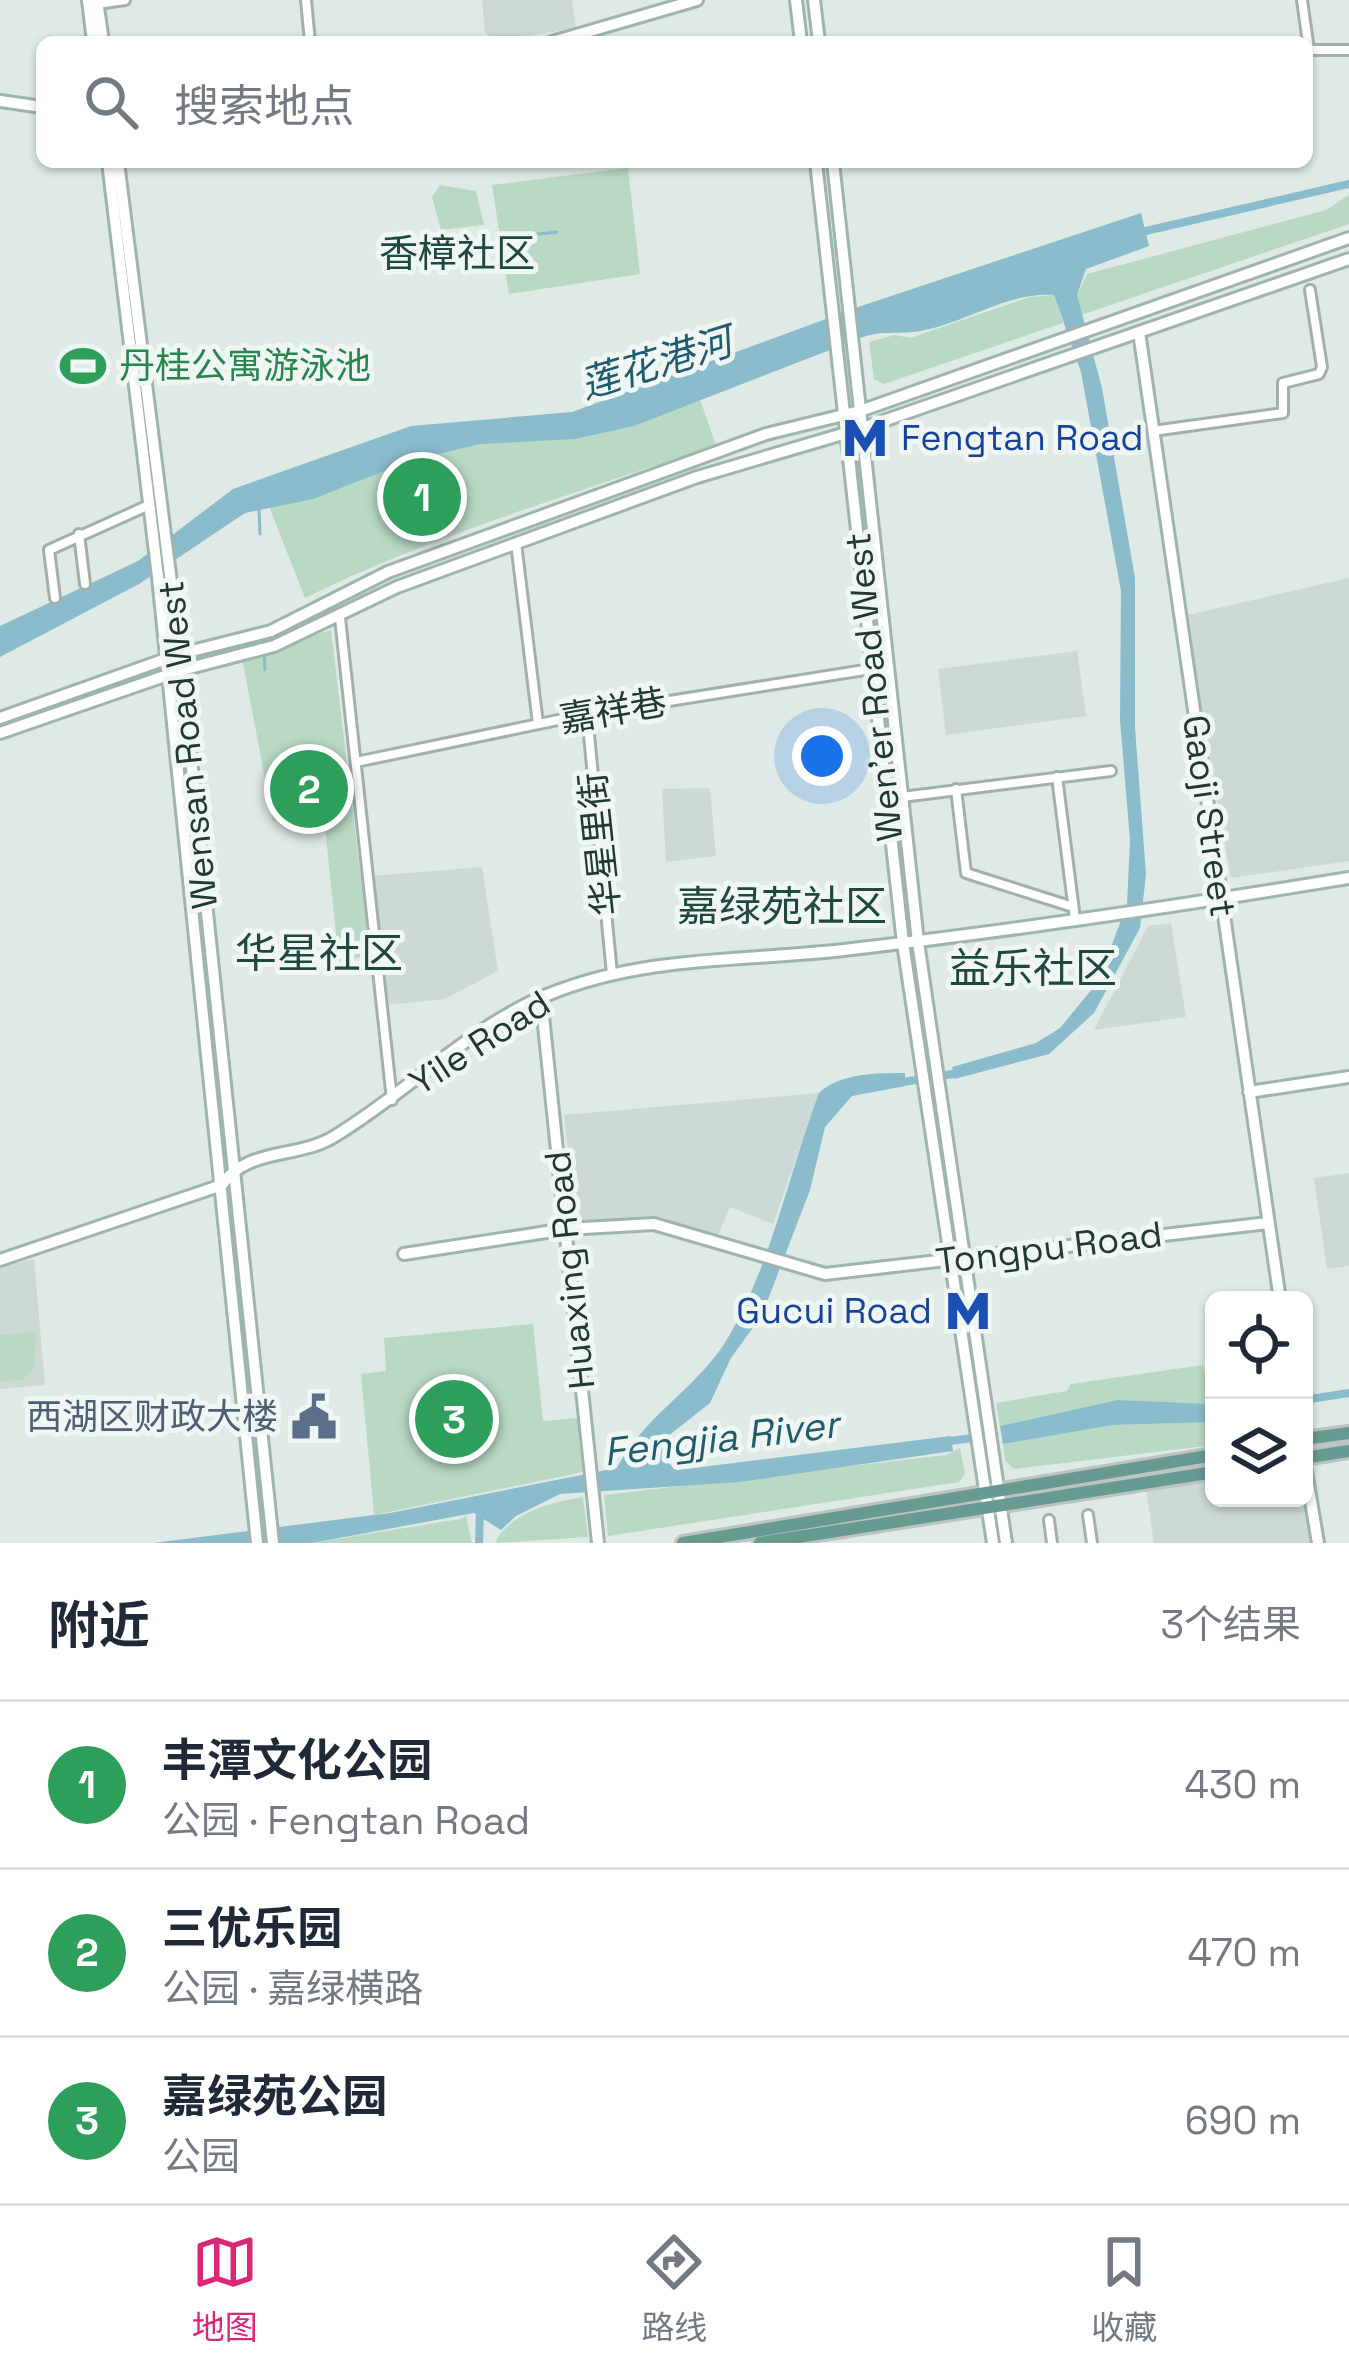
<!DOCTYPE html>
<html lang="zh">
<meta charset="utf-8">
<style>
:root{--surface:#fff;--page:#f2f2f3;--text:#1f2937;--muted:#747a83;--line:#e0e1e3;--accent:#db2777}
body{margin:0;font-family:"Space Grotesk","Noto Sans SC",sans-serif;background:var(--page);color:var(--text)}
.controls{position:absolute;right:36px;bottom:36px;display:grid;overflow:hidden;border-radius:18px;box-shadow:0 3px 9px #0004}
.controls button{width:108px;height:108px;display:grid;place-items:center;padding:0;border:0;border-bottom:3px solid var(--line);background:var(--surface);color:var(--text);font:60px sans-serif}
.you{position:absolute;left:822px;top:756px;width:42px;height:42px;margin:-30px;border:9px solid #fff;border-radius:50%;background:#1a73e8;box-shadow:0 0 0 18px #1a73e833}
.badge{display:grid;place-items:center;width:78px;height:78px;border-radius:50%;background:var(--accent);color:#fff;font-size:39px;font-weight:700}
.pin{position:absolute;translate:-50% -50%;border:6px solid #fff;box-shadow:0 3px 12px #0006}
.list{margin:0;padding:0;list-style:none}
h2{display:flex;justify-content:space-between;align-items:center;height:156px;margin:0;padding:0 48px;font-size:51px}
h2 small{font-size:39px;font-weight:400;color:var(--muted)}
.list li{display:grid;grid-template-columns:78px 1fr auto;gap:36px;align-items:center;box-sizing:border-box;height:168px;padding:0 48px;border-top:3px solid var(--line)}
.list b{display:block;font-size:45px;white-space:nowrap}
.list p{margin:0;font-size:39px;white-space:nowrap;color:var(--muted)}
.list em{font-size:39px;font-style:normal;color:var(--muted)}
.icon{flex:none;width:66px;height:66px;fill:none;stroke:currentColor;stroke-width:2;stroke-linecap:round;stroke-linejoin:round}
.map{position:relative;flex:none;width:1349px;height:1543px;overflow:hidden}
.search{position:absolute;background:var(--surface);box-shadow:0 3px 9px #0004;left:36px;right:36px;top:36px;height:132px;display:flex;align-items:center;gap:30px;box-sizing:border-box;padding:0 42px;border-radius:18px;color:var(--muted);font-size:45px}
.sheet{height:660px;background:var(--surface)}
nav{display:flex;justify-content:space-around;align-items:center;box-sizing:border-box;height:168px;border-top:3px solid var(--line);background:var(--surface);font-size:33px;color:var(--muted)}
nav a{display:grid;justify-items:center;gap:6px}
nav .on{color:var(--accent)}
.map>svg:first-child{display:block}
.built{fill:#cdd9d4}
.green{fill:#b9d9c4}
.water{fill:#8abccb}
.lines{fill:none;stroke-linecap:round;stroke-linejoin:round}
.stream{stroke:#8abccb;stroke-width:3}
.canal{stroke:#8abccb;stroke-width:8}
.street-casing{stroke:#a2b0ac;stroke-width:14}
.secondary-casing{stroke:#9fb4ae;stroke-width:16}
.primary-casing{stroke:#bcc3c2;stroke-width:18}
.street{stroke:#fff;stroke-width:8}
.secondary{stroke:#fff;stroke-width:10}
.primary{stroke:#679b92;stroke-width:12}
.labels{text-anchor:middle;dominant-baseline:central;stroke-width:10;stroke-linejoin:round;paint-order:stroke}
.leisure-label{font-size:36px;fill:#27864d;stroke:#eff6f3;text-anchor:start}
.transit-label{font-size:36px;fill:#164399;stroke:#eff6f3;text-anchor:start}
.street-label{font-size:36px;fill:#213833;stroke:#eff6f3}
.service-label{font-size:36px;fill:#4e5e75;stroke:#eff6f3;text-anchor:end}
.neighbourhood-label{font-size:39px;fill:#1f4841;stroke:#eff6f3}
.water-label{font-size:39px;font-style:italic;fill:#215c6e;stroke:#eff6f3}
.quarter-label{font-size:42px;fill:#1f4841;stroke:#eff6f3}
</style>
<div class="map">
<svg width="1349" height="1543" viewBox="0 0 1349 1543">
<rect width="100%" height="100%" fill="#dfe9e5"/>
<path class="built" d="M482,0H572L576,28L493,41L485,32Z
M1349,578V861L1231,878L1183,616Z
M1077,651L1086,716L946,735L938,669Z
M710,788L716,856L666,862L662,789Z
M482,867L498,971L445,999L386,1005L373,876Z
M1171,923L1186,1017L1094,1030L1148,926Z
M819,1093L773,1224L730,1207L718,1236L654,1217L576,1223L564,1115Z
M1349,1173V1266L1327,1269L1314,1178Z
M34,1259L45,1385L0,1389V1267Z
M1214,1479V1498L1304,1495L1312,1543H1154L1146,1488Z"/>
<path class="green" d="M628,168L640,274L509,294L492,185Z
M440,185L476,191L484,225L441,230L432,197Z
M1349,195V224L1081,315L1077,295L1087,274L1326,210Z
M1054,295L1063,323L884,384L874,379L869,342L895,335L910,338L1030,297Z
M698,394L716,445C578,493 437,533 305,598L268,504L421,450Z
M331,630L369,947L361,957L339,963L324,817L273,821L242,658Z
M533,1324L543,1421L577,1418L583,1472L374,1515L361,1374L386,1371L384,1338Z
M37,1332L33,1371L22,1380L0,1381V1335Z
M1203,1365L1206,1380L1214,1385V1404L1117,1400L1000,1426L996,1403L1067,1391L1071,1384Z
M1214,1422V1445L1014,1469L1005,1461L1003,1444L1113,1425Z
M960,1448L965,1474L959,1482L608,1536L604,1495L946,1455Z
M583,1497L588,1537L495,1543C509,1513 552,1502 583,1497Z
M466,1516L472,1543H312L460,1519Z"/>
<path class="water" d="M1141,213L1149,246L1086,269L1077,295L1102,388L1135,578V728L1146,874L1140,928L1094,1013L1049,1054L954,1079L952,1067L1036,1043L1060,1028L1097,983L1127,905L1130,840L1120,720L1121,591L1081,372L1054,295C1006,291 960,327 913,332C896,334 883,331 866,336L634,426L575,439L480,444L412,460L313,499L245,513L139,584L0,657V626L138,561L233,489L411,426L572,412L864,305Z
M905,1073V1086L852,1096L825,1127L810,1190L762,1315L731,1358L710,1403L663,1440L667,1462L677,1470L951,1436L953,1451L739,1482L560,1494L516,1516L501,1530L474,1513L312,1543H153L390,1513L617,1468C645,1414 699,1388 729,1336C772,1262 789,1172 819,1093C839,1073 878,1073 905,1073Z
M1117,1400L1214,1404V1422L1113,1425L1003,1444L1000,1426Z"/>
<g class="lines">
<path class="stream" d="M520,236L557,232
M259,509L260,534
M264,650L265,670"/>
<path class="canal" d="M1137,233L1349,184
M897,1083L959,1073
M1304,1400L1349,1393
M943,1442L994,1435
M479,1543L480,1511"/>
<g class="street-casing">
<path id="street" d="M306,0L310,42
M1302,0L1309,50
M97,4L125,0
M1308,50H1349
M1153,431L1283,413V383L1319,374L1322,367L1310,290
M79,534L85,584
M516,543L538,724
M55,598L49,550L149,505
M340,618L392,1100
M587,714L612,974
M356,762L587,714L871,669
M1057,777L1075,919
M956,789L966,873L1073,907
M902,797L1111,771
M1088,1515L1092,1543
M1049,1520L1052,1543"/>
</g>
<g class="secondary-casing">
<path id="secondary" d="M88,0L93,42
M97,0L103,42
M796,0L801,42
M814,0L819,42
M552,42L697,0
M0,101L42,107
M108,162L158,577L257,1543
M118,162L180,654L273,1543
M816,162L903,943L993,1543
M833,162L918,942L1006,1543
M1139,332L1280,1300
M0,718L180,654L271,631L388,572L766,434L860,411L1349,238
M0,733L182,670L274,646L397,587L697,477L863,428L1349,259
M541,997L598,1543
M1249,1092L1349,1077
M404,1254L566,1229L654,1224L825,1274L1268,1223
M0,1260L222,1185C247,1147 299,1159 335,1136C406,1093 471,1026 547,995C647,954 748,962 852,949C1018,930 1184,905 1349,878
M1304,1459L1318,1543"/>
</g>
<g class="primary-casing">
<path id="primary" d="M1304,1439L1349,1433
M1304,1458L1349,1451
M683,1543L1214,1455
M760,1543L1214,1472"/>
</g>
<use href="#street" class="street"/>
<use href="#secondary" class="secondary"/>
<use href="#primary" class="primary"/>
</g>
<defs>
<g id="stadium-bare" transform="scale(3.6)"><path d="M0-5a6.5 5 0 1 0 0 10a6.5 5 0 1 0 0-10ZM-3.5-1.8h7v3.6h-7Z" fill="#2e9e5b" stroke="#eff6f3" stroke-width="2.5" paint-order="stroke"/></g>
<g id="metro-bare" transform="scale(3.6)"><path d="M-5.5 5V-5H-3L0 0L3-5H5.5V5H3V-.5L0 4L-3-.5V5Z" fill="#1a4fb4" stroke="#eff6f3" stroke-width="2.5" paint-order="stroke"/></g>
<g id="civic-bare" transform="scale(3.6)"><path d="M-.6-6.5H3V-4.5H.6V-3L4-1V1h2V6H-6V1h2V-1L-.6-3ZM-1.2 2.5V6h2.4V2.5Z" fill="#5c6f8a" stroke="#eff6f3" stroke-width="2.5" paint-order="stroke"/></g>
</defs>
<g fill-rule="evenodd">
<use href="#stadium-bare" x="83" y="366"/>
<use href="#metro-bare" x="865" y="438"/>
<use href="#metro-bare" x="968" y="1311"/>
<use href="#civic-bare" x="314" y="1417"/>
</g>
<g class="labels">
<g class="leisure-label">
<text x="119" y="366">丹桂公寓游泳池</text>
</g>
<g class="transit-label">
<text x="901" y="438">Fengtan Road</text>
<text x="932" y="1311" text-anchor="end">Gucui Road</text>
</g>
<g class="street-label">
<text transform="translate(874 687) rotate(-96)">Wen'er Road West</text>
<text transform="translate(613 711) rotate(-10)">嘉祥巷</text>
<text transform="translate(188 745) rotate(-96)">Wensan Road West</text>
<text transform="translate(1209 816) rotate(82)">Gaoji Street</text>
<text transform="translate(600 844) rotate(-96)">华星里街</text>
<text transform="translate(480 1043) rotate(-33)">Yile Road</text>
<text transform="translate(1049 1248) rotate(-7)">Tongpu Road</text>
<text transform="translate(570 1270) rotate(-96)">Huaxing Road</text>
</g>
<g class="service-label">
<text x="278" y="1417">西湖区财政大楼</text>
</g>
<g class="neighbourhood-label">
<text x="457" y="253">香樟社区</text>
</g>
<g class="water-label">
<text transform="translate(656 363) rotate(-17)">莲花港河</text>
<text transform="translate(721 1438) rotate(-7)">Fengjia River</text>
</g>
<g class="quarter-label">
<text x="782" y="906">嘉绿苑社区</text>
<text x="319" y="953">华星社区</text>
<text x="1033" y="968">益乐社区</text>
</g>
</g>
</svg>
<div class="controls">
<button><svg class="icon" aria-label="locate" viewBox="0 0 24 24"><circle cx="12" cy="12" r="6"/><path d="M12 2v4M12 18v4M2 12h4M18 12h4"/></svg></button>
<button><svg class="icon" aria-label="layers" viewBox="0 0 24 24"><path d="M12 4l9 5-9 5-9-5zM3 14l9 5 9-5"/></svg></button>
</div>
<div class="you"></div>
<div class="pin badge" style="left:422px;top:497px;background:#2e9e5b">1</div>
<div class="pin badge" style="left:309px;top:789px;background:#2e9e5b">2</div>
<div class="pin badge" style="left:454px;top:1419px;background:#2e9e5b">3</div>
<div class="search"><svg class="icon" aria-label="search" viewBox="0 0 24 24"><circle cx="10" cy="10" r="6"/><path d="M15 15l6 6"/></svg>搜索地点</div>
</div>
<section class="sheet">
<h2>附近<small>3个结果</small></h2>
<ul class="list">
<li><span class="badge" style="background:#2e9e5b">1</span><div><b>丰潭文化公园</b><p>公园 · Fengtan Road</p></div><em>430 m</em></li>
<li><span class="badge" style="background:#2e9e5b">2</span><div><b>三优乐园</b><p>公园 · 嘉绿横路</p></div><em>470 m</em></li>
<li><span class="badge" style="background:#2e9e5b">3</span><div><b>嘉绿苑公园</b><p>公园</p></div><em>690 m</em></li>
</ul>
</section>
<nav>
<a class="on"><svg class="icon" aria-label="map" viewBox="0 0 24 24"><path d="M3 6l6-2 6 2 6-2v14l-6 2-6-2-6 2zM9 4v14M15 6v14"/></svg>地图</a>
<a><svg class="icon" aria-label="directions" viewBox="0 0 24 24"><path d="M12 3l9 9-9 9-9-9zM9 14v-3h6M13 9l2 2-2 2"/></svg>路线</a>
<a><svg class="icon" aria-label="saved" viewBox="0 0 24 24"><path d="M7 4h10v16l-5-4-5 4z"/></svg>收藏</a>
</nav>
